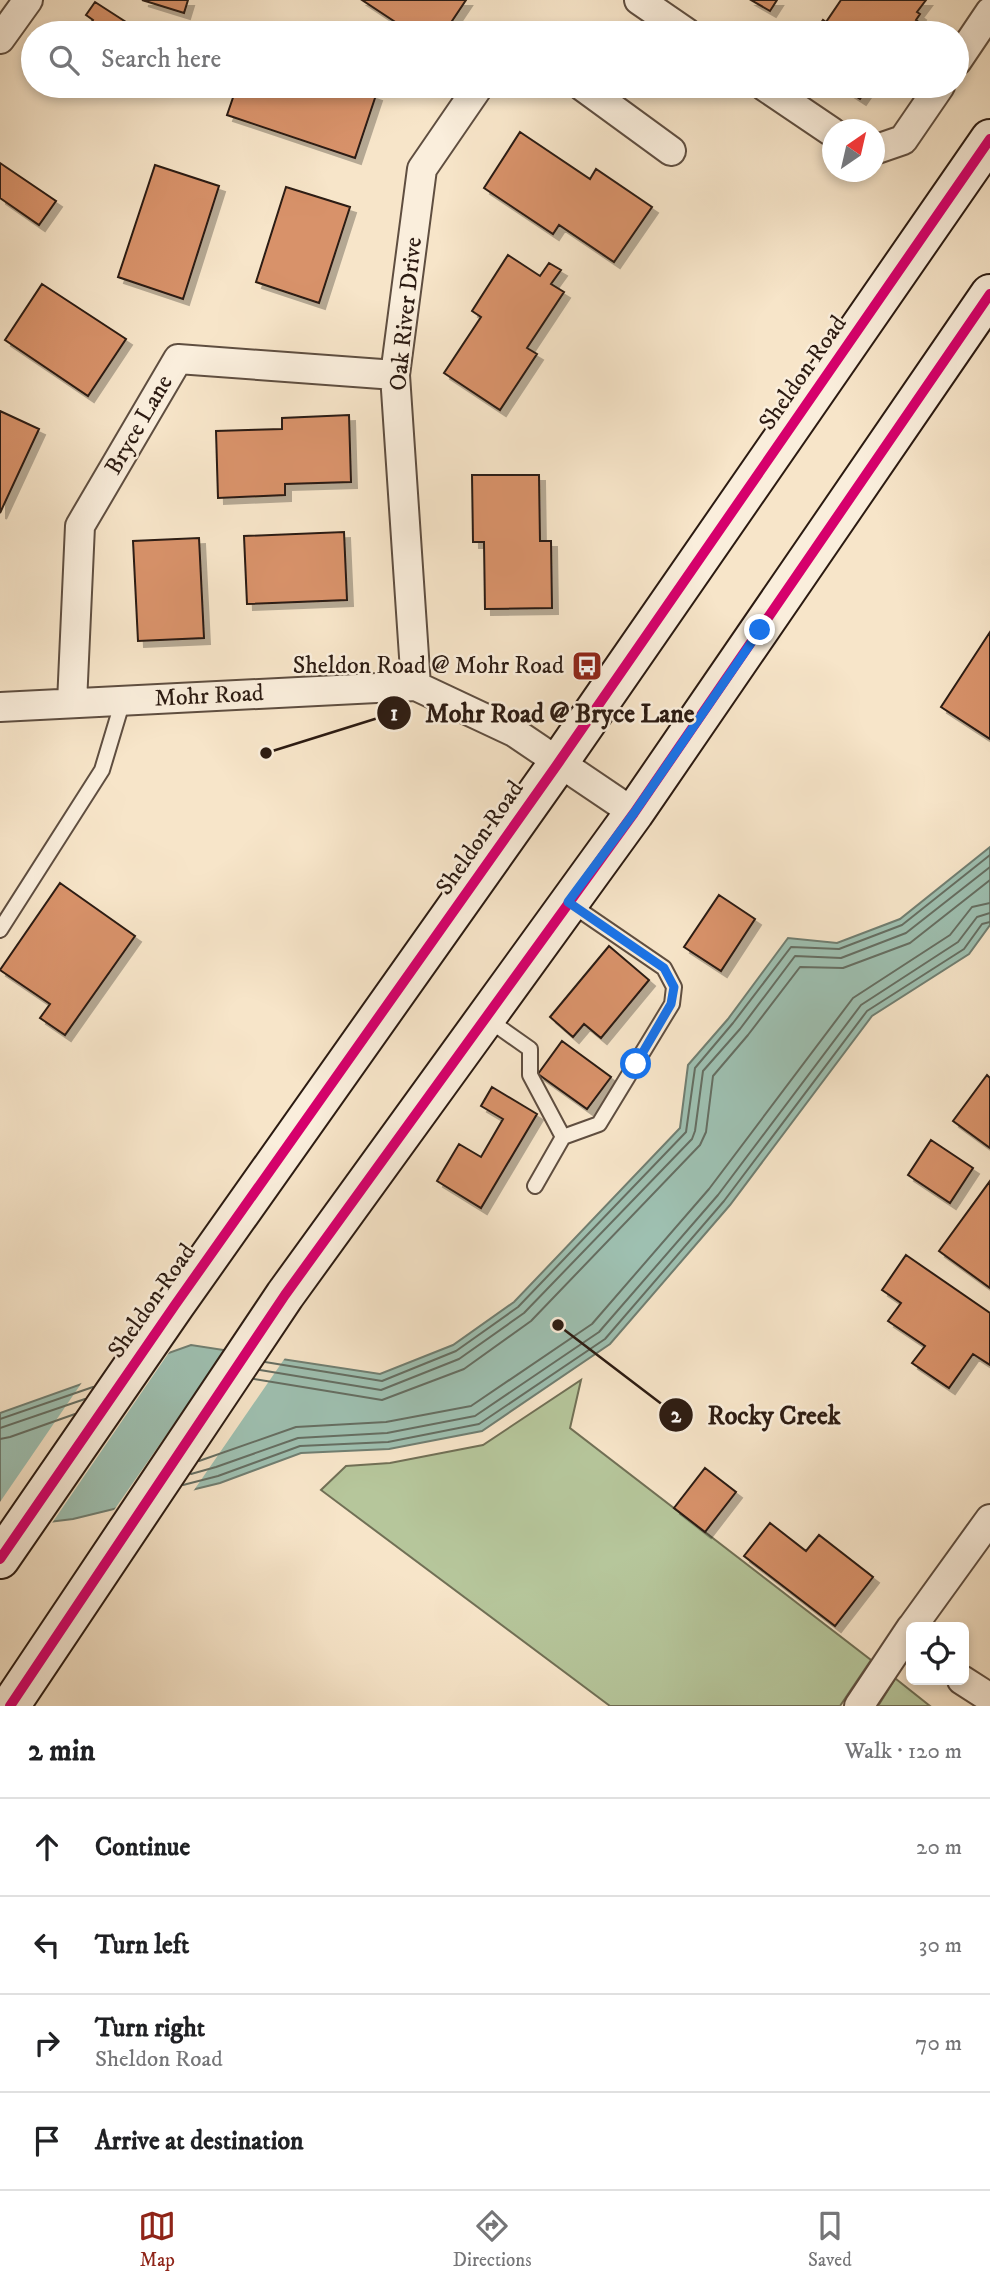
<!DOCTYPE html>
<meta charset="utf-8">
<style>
:root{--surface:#fff;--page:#f6f6f6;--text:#202124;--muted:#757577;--line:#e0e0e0;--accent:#8f2418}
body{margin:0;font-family:"IM FELL DW Pica",serif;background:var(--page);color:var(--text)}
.controls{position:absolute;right:21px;bottom:21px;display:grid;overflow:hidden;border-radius:10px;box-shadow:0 4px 10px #0003}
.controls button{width:63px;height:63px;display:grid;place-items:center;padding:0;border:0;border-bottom:2px solid var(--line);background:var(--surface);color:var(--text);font:35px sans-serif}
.compass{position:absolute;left:822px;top:119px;width:63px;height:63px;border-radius:50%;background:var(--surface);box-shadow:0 4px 10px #0003;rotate:34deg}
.stop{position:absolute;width:21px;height:21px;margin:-16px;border:5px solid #1a73e8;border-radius:50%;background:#fff}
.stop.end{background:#1a73e8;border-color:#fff;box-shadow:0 2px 7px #0008}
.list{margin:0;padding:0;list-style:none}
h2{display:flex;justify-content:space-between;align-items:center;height:91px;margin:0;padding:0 28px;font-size:30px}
h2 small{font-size:23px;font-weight:400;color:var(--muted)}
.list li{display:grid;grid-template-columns:46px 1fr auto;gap:21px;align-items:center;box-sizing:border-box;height:98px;padding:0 28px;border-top:2px solid var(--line)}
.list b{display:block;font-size:26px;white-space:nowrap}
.list p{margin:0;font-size:23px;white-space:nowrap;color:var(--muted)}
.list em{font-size:23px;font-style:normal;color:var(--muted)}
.icon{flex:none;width:38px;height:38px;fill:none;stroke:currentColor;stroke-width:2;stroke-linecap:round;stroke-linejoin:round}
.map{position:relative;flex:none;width:990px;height:1706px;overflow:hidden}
.search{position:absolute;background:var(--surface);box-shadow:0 4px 10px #0003;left:21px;right:21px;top:21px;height:77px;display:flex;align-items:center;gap:18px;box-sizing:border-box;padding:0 24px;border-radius:38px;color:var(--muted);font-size:26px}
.sheet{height:483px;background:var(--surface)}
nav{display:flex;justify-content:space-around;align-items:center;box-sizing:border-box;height:98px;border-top:2px solid var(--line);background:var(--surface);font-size:19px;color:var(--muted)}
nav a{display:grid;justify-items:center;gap:4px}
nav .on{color:var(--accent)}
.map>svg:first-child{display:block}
.green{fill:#b6c69b;stroke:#717056;stroke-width:2}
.water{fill:#9ec0b1;stroke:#707e71;stroke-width:2}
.pier{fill:#f7e5c9}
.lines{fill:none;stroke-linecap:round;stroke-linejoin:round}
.shore{stroke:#656e62;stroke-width:2}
.building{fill:#d8926a;stroke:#2c1b12;stroke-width:2;filter:url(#shadow)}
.lane-casing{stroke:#5f4e40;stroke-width:18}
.street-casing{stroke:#5f4e40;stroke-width:32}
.secondary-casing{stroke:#2c1b12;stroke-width:42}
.lane{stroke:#faeedc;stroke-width:14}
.street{stroke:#faeedc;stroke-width:28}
.secondary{stroke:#faeedc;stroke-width:38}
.cycleway-casing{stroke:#faeedc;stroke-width:15}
.cycleway{stroke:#d6006c;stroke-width:10}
.route{stroke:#1a73e8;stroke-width:9}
.labels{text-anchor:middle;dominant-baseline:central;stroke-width:5;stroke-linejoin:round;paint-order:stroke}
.street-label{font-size:24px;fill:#2c1b12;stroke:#faeedc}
.poi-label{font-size:24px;fill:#2c1b12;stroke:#faeedc;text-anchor:end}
.leader{fill:none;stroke:#2c1b12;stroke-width:2.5}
.callout-dot{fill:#2c1b12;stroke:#faeedc;stroke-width:2.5}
.mark-label{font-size:21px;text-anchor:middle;font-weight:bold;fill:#fff}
.callout-label{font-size:26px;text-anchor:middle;font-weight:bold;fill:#2c1b12;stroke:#faeedc;stroke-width:5;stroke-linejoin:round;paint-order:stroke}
</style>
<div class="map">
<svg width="990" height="1706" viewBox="0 0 990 1706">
<defs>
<filter id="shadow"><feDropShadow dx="6" dy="6" stdDeviation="0" flood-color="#0004"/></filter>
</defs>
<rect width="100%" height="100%" fill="#f7e5c9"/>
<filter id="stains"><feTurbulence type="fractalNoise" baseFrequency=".00286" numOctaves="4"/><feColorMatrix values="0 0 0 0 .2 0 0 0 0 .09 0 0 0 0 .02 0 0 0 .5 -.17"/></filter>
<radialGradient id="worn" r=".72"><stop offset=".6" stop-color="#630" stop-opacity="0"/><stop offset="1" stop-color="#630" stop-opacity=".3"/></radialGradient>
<path class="green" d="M581,1380L570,1428L871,1660L840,1706H610L321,1490L346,1466L390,1463L483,1445Z
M895,1679H896L930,1706H878Z"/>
<path class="water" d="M990,847V925L969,954L872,1016L730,1205L610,1344L482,1431L389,1449L301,1453L220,1483L73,1519L0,1528V1413L191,1345L380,1374L453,1345L514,1302L680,1128L688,1065L728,1019L788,938L837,943L900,919Z"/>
<path class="pier" d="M228,1346L287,1355L192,1493L112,1513Z
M172,1348L50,1526L0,1532V1502L85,1378Z"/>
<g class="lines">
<path class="shore" d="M265,1362L382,1381L456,1351L518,1307L686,1132L695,1068L733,1023L791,947L839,949L902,925L990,855
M260,1370L381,1390L459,1359L524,1313L692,1139L695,1131L703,1071L740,1029L795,956L841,958L906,933L990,867
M254,1379L382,1400L464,1369L531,1321L700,1145L706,1132L713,1076L748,1035L800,967L843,968L910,943L990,880
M0,1419L93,1387
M0,1428L85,1399
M0,1439L10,1437L75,1414
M199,1461L296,1427L386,1422L471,1406L592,1324L709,1189L853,998L950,935L972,907L990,903
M191,1474L216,1467L298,1438L387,1433L475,1416L599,1332L718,1195L861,1005L958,942L977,917L990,913
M183,1485L218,1476L300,1446L388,1442L479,1424L605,1339L724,1201L867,1011L964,949L982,924L990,922"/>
</g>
<path class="building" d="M142,0H188L184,13Z
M362,0H466L444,33H412Z
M751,0H777L770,11Z
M841,0H926L917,12L920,14L916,20L924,26L918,33L908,31L907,33H814L823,20L826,22Z
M95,2L143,33H81L78,32L83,25L88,28L93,20L86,15Z
M237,86H349L376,95L355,158L227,115Z
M840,86H873L872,88L869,86L860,99Z
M520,132L590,179L596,169L652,207L614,262L559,225L553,234L484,188Z
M0,163L56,201L39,225L0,198Z
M155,165L219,186L183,299L118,277Z
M286,187L350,207L319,303L256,282Z
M508,255L540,276L549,263L561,270L551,284L564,292L527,348L537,354L500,410L444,373L481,317L472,311Z
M42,284L126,339L88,396L5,340Z
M0,411L39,429L0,513Z
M349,415L351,482L285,484V495L218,498L216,431L282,429V418Z
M472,475H539L540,541H551L552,608L485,609L484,542H473Z
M344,532L347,600L247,604L244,536Z
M199,538L204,638L138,641L133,541Z
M990,632V739L941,707Z
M60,883L135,936L65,1035L40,1018L50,1004L0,970Z
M719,895L755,919L721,971L684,947Z
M609,946L649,980L601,1038L584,1024L573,1037L550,1017Z
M562,1041L611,1077L587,1109L538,1074Z
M987,1075L990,1078V1148L953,1121Z
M492,1087L537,1114L481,1208L437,1181L459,1144L481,1157L503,1119L481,1106Z
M931,1140L973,1168L950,1203L908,1175Z
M990,1181V1288L939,1251Z
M906,1255L990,1313V1365L973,1354L949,1388L912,1363L925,1346L888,1321L901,1303L882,1290Z
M705,1468L736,1492L705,1532L674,1508Z
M770,1523L806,1551L819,1535L873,1577L835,1626L744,1556Z"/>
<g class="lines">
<g class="lane-casing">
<path id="lane" d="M0,930L102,770L123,700
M486,1018L530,1049V1075L563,1137L535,1186
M563,1137L599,1124L672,1004L674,987L664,968L569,903"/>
</g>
<g class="street-casing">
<path id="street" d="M639,0L687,33
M0,39L28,0
M957,61L990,12
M582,86L671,151
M764,86L832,132
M874,150L903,140L940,86
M416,686L395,375L422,169L479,86
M72,703L80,526L178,359L395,375
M0,707L416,686L514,732L634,813
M912,1627L990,1519
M962,1680L990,1698
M859,1706L911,1628"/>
</g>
<g class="secondary-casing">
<path id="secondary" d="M0,1559L175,1305L559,762L990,139
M10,1706L285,1295L634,813L990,294"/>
</g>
<use href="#lane" class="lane"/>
<use href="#street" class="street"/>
<use href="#secondary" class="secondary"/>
<g class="cycleway-casing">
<path id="cycleway" d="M0,1559L175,1305L559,762L990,139
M10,1706L285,1295L634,813L990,294"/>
</g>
<use href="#cycleway" class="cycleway"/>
</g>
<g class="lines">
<path class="route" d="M636,1064L671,1004L674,987L664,968L568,902L634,813L760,630"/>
</g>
<defs>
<g id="bus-square" transform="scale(1.575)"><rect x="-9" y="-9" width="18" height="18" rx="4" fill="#8f2418" stroke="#faeedc"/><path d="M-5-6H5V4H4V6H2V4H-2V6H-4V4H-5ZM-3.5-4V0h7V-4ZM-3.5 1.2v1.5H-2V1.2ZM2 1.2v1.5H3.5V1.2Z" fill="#fff"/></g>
</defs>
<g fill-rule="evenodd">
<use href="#bus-square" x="587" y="666"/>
</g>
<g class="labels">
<g class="street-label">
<text transform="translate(406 314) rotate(-84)">Oak River Drive</text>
<text transform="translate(803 373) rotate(-55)">Sheldon Road</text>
<text transform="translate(139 425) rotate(-60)">Bryce Lane</text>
<text transform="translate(209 696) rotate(-3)">Mohr Road</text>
<text transform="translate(480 838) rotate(-55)">Sheldon Road</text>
<text transform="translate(152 1301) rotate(-55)">Sheldon Road</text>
</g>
<g class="poi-label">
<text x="564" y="666">Sheldon Road @ Mohr Road</text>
</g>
</g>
<path class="leader" d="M266 753L394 713M558 1325L676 1415"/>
<g class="callout-dot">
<circle cx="266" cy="753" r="7"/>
<circle cx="558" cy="1325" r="7"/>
<circle cx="394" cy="713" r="18"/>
<circle cx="676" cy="1415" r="18"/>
</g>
<g class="mark-label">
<text x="394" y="720">1</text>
<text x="676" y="1422">2</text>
</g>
<g class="callout-label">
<text x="560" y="722">Mohr Road @ Bryce Lane</text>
<text x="774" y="1424">Rocky Creek</text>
</g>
<rect width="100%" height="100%" filter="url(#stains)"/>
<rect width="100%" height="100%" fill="url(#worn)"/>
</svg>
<div class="controls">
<button><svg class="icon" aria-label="locate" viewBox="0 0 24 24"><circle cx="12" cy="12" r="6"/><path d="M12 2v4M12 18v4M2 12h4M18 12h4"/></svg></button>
</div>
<svg class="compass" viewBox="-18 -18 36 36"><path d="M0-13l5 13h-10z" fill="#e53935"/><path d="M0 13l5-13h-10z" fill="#757577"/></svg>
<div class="stop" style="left:636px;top:1064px"></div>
<div class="stop end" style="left:760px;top:630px"></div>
<div class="search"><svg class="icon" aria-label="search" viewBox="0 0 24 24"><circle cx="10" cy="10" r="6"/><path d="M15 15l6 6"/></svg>Search here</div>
</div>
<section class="sheet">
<h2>2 min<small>Walk · 120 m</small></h2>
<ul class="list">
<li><svg class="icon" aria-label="ahead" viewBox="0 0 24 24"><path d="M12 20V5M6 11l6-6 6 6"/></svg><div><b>Continue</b></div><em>20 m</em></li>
<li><svg class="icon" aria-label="left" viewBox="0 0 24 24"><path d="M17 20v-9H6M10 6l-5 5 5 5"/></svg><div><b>Turn left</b></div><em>30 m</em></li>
<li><svg class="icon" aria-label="right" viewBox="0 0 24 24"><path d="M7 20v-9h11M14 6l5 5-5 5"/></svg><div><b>Turn right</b><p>Sheldon Road</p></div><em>70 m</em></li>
<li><svg class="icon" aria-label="arrive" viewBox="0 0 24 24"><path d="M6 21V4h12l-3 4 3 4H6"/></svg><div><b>Arrive at destination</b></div></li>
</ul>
</section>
<nav>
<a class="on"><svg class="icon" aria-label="map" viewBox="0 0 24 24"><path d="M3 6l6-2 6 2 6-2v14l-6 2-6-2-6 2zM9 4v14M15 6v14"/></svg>Map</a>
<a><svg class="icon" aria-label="directions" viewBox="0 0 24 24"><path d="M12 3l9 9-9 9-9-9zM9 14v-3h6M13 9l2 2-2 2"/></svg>Directions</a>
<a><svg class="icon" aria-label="saved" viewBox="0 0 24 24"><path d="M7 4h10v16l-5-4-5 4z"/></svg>Saved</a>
</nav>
